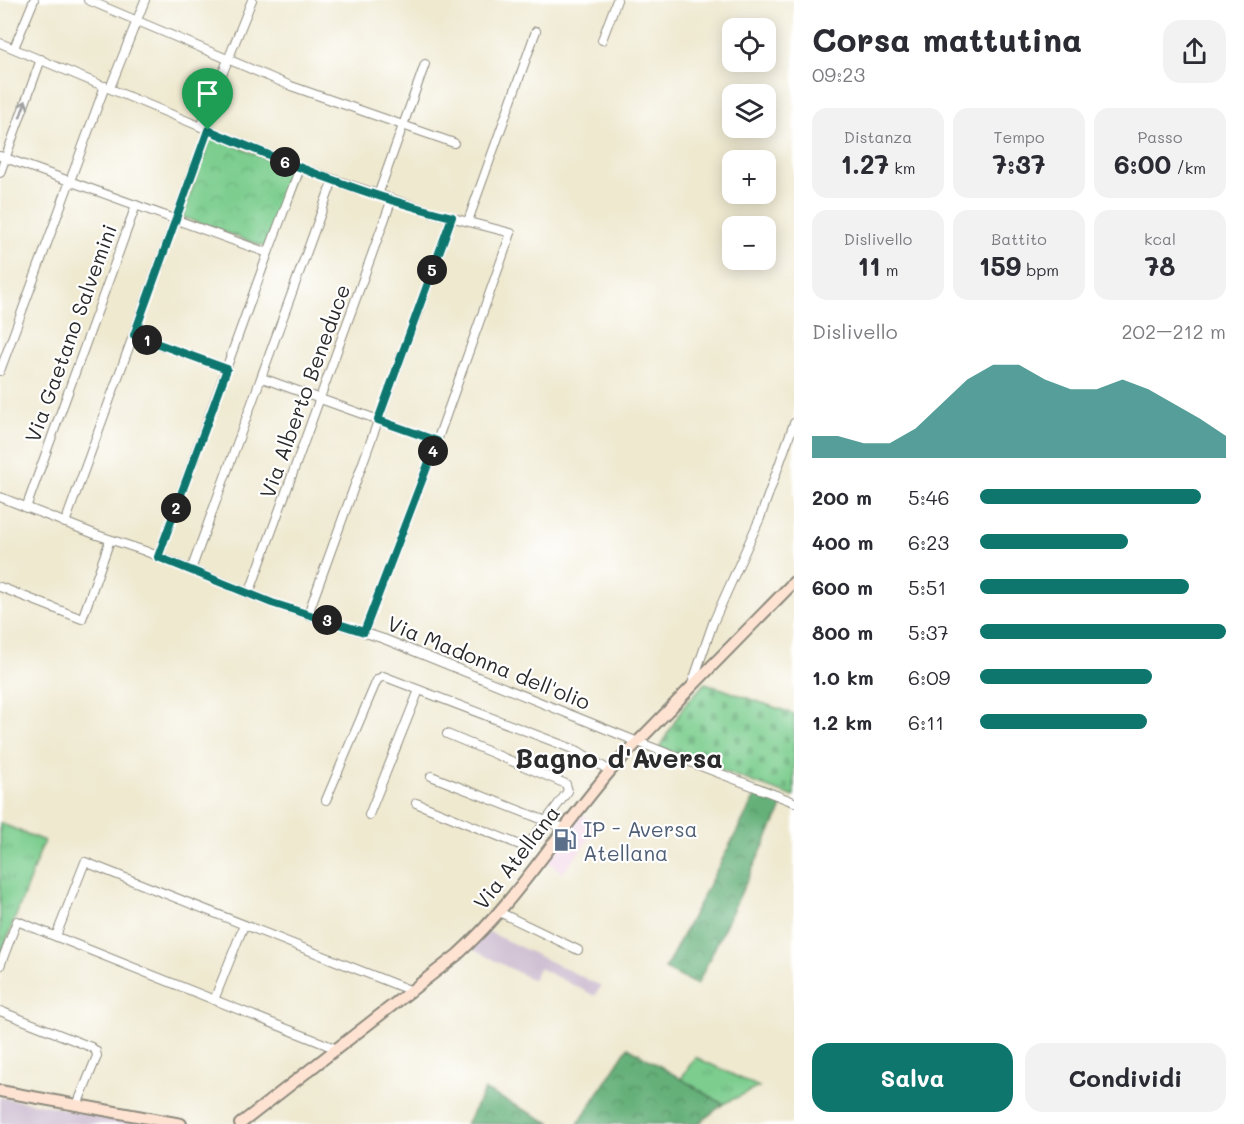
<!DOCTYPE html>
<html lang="it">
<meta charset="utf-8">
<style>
body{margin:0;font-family:Mali,sans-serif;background:#f2f2f3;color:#2b2b33;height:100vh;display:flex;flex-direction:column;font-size:22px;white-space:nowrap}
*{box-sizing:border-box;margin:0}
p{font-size:20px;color:#7c7c81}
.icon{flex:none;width:33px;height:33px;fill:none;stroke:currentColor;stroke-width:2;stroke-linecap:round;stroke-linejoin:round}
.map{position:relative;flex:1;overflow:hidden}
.panel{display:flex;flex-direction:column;background:#fff;width:450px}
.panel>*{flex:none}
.fabs{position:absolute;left:722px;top:18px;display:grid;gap:12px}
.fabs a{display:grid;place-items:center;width:54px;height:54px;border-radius:12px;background:#fff;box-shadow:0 3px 15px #0003;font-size:30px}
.pin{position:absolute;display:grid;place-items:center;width:51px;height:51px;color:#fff;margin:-62px -26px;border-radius:50% 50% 50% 0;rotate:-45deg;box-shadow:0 0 6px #0007}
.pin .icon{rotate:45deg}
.km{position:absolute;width:30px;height:30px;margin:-15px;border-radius:50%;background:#222;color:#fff;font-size:16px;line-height:30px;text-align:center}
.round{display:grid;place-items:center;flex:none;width:63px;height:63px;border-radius:18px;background:#f2f2f3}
.headline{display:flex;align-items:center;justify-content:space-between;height:102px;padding:0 18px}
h1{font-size:33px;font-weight:700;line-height:45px}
.metrics{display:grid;grid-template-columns:repeat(3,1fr);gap:9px;height:102px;padding:6px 18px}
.metrics div{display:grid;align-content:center;border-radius:15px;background:#f2f2f3;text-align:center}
.metrics b{font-size:26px;font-weight:700}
.metrics small{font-size:16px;font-weight:400}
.metrics p{font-size:16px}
.chart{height:168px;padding:12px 18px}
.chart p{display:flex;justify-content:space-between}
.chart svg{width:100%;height:108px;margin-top:6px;fill:#0f766e;opacity:.7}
.cta{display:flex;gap:12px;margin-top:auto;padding:12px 18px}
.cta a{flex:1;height:69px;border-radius:18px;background:#0f766e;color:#fff;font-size:24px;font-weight:700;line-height:69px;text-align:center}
.cta a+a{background:#f2f2f3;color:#2b2b33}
ul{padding:0 18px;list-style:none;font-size:20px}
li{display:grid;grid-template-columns:96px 72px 1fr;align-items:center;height:45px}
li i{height:15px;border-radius:8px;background:#0f766e}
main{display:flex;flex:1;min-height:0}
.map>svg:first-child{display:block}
</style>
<main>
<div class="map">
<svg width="794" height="1124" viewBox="0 0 794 1124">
<defs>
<pattern id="grass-tufts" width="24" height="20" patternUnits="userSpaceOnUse" patternTransform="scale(1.5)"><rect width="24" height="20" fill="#7ccd8e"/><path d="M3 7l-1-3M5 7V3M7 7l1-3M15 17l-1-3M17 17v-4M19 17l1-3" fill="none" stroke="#6bb07b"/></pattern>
<pattern id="forest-crowns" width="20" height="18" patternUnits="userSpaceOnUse" patternTransform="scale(1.5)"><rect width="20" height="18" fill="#65b079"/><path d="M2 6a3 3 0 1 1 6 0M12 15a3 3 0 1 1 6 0" fill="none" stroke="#538f63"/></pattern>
<pattern id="cemetery-stones" width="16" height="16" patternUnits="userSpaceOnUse" patternTransform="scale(1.5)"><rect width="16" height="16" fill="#7ccd8e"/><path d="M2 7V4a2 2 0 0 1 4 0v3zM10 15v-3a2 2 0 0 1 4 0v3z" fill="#6bb07b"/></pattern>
<pattern id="park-crowns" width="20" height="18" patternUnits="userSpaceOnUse" patternTransform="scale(1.5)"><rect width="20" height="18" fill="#7ccd8e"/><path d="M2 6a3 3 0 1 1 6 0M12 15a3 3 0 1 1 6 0" fill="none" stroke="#6bb07b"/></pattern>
</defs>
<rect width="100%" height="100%" fill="#fff"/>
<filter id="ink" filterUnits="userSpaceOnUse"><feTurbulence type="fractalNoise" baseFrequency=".0167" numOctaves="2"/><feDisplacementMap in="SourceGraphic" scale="12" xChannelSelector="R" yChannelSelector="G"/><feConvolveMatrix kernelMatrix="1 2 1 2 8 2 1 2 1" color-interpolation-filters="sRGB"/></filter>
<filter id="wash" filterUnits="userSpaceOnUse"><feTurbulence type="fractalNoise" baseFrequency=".008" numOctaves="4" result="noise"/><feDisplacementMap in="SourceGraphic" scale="24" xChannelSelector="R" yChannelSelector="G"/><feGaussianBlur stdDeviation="1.35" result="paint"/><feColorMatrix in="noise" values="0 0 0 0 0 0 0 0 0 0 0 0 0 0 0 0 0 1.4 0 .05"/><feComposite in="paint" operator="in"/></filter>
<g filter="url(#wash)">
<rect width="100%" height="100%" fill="#efe9d0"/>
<polygon fill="#f1d0e3" points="579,812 599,826 563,873 544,859"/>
<g fill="#cebed1">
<polygon points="487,931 601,986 595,996 539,968 533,980 470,948"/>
<polygon points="0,1097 148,1124 0,1124"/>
</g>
<g fill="url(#grass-tufts)" stroke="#547c5c" stroke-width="1.5">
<polygon points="0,823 44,841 0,958"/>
<polygon points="695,1057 759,1087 723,1104 681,1079"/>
</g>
<g fill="url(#forest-crowns)" stroke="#486e52" stroke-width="1.5">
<polygon points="758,791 785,801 697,985 665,969"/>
<polygon points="628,1047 723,1104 698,1124 578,1124"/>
<polygon points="485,1090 552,1124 466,1124"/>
</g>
<polygon fill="url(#cemetery-stones)" stroke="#547c5c" stroke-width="1.5" points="705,683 794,714 794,797 659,748 684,706"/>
<polygon fill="url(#park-crowns)" stroke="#547c5c" stroke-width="1.5" points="211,135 294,171 265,247 182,217"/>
</g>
<g filter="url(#ink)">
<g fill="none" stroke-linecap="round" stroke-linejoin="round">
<g stroke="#8d8a7e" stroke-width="10">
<g id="street">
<polyline points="88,0 291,86 454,143"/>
<polyline points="602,40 617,0"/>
<polyline points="0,43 300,168 434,213 511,233 437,441 364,632"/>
<polyline points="14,48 34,0"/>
<polyline points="110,88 145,0"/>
<polyline points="201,127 252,0"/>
<polyline points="0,156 268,253 300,168"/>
<polyline points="0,173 41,59"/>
<polyline points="378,195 425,64"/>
<polyline points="468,221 536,31"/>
<polyline points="134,335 227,369"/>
<polyline points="0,371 105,86"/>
<polyline points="262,378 437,441"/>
<polyline points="0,497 97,535 145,551 272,603 384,639 638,742 794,802"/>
<polyline points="26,508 136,205"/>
<polyline points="65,523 208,130"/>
<polyline points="158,557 268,253"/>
<polyline points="191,570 333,180"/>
<polyline points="0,587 82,619 110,540"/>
<polyline points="249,594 392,199"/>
<polyline points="308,614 452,217"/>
<polyline points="692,684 713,623 760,518 794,423"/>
<polyline points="431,776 564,828"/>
<polyline points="326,800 377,680 383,676 578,751 610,771"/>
<polyline points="416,803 520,845 528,845 568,791 566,784 447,734"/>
<polyline points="369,815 419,690"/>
<polyline points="499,912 578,950"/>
<polyline points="56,936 85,862 412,991"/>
<polyline points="0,966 17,921 337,1049"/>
<polyline points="214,1000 244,925"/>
<polyline points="0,1011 91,1047 96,1051 97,1056 77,1105"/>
</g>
</g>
<g stroke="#8d8a7e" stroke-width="14">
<g id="secondary">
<polyline points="0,1091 181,1124"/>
<path d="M240,1124L457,955C519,899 562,825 617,763L794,582"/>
</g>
</g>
<use href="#street" stroke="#fff" stroke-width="8"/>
<use href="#secondary" stroke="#fee3d2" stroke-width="10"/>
</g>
<defs><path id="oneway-shaft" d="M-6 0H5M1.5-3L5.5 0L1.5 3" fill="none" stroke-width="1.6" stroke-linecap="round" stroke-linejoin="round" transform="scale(1.5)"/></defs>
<use stroke="#a0a0a0" href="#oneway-shaft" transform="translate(23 109) rotate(-70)"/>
</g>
<g fill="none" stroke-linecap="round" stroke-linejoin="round" filter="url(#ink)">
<g stroke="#fff" stroke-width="12">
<path id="route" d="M208,130C287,163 368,197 452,217L378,420L437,441L364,632L272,603L158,557L227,369L134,335Z"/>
</g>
<use href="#route" stroke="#0f766e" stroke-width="8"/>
</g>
<defs>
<g id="fuel-bare" transform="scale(1.8)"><path d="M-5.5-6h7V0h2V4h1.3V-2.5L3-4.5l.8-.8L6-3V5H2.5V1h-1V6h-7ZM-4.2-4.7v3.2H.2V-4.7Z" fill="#5c6f8a" stroke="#fff" stroke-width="2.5" paint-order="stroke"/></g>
</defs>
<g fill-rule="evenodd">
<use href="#fuel-bare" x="565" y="840"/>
</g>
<g text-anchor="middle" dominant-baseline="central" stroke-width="4.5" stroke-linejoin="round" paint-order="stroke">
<g font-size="21" fill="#2b2b2b" stroke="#fff">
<text transform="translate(70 333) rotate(-70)">Via Gaetano Salvemini</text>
<text transform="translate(304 391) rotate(-70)">Via Alberto Beneduce</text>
<text transform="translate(489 662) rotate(22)">Via Madonna dell'olio</text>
<text transform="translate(516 857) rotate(-52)">Via Atellana</text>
</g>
<g font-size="21" fill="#4e5e75" stroke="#fff" text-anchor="start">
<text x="583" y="828">IP - Aversa<tspan x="583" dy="24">Atellana</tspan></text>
</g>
<g font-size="27" font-weight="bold" fill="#2b2b2b" stroke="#fff">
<text x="619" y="757">Bagno d'Aversa</text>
</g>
</g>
</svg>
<div class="fabs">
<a><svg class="icon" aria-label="locate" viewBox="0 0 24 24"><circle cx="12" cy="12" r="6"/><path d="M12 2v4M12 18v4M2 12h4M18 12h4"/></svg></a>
<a><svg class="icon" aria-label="layers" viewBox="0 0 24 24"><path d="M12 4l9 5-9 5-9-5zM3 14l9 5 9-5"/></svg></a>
<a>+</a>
<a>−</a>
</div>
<div class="pin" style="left:208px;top:130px;background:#1e9e55"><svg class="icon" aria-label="arrive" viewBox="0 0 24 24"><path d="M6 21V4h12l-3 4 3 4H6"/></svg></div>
<b class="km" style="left:147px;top:340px">1</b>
<b class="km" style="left:176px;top:508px">2</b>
<b class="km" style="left:327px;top:620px">3</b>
<b class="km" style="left:433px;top:451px">4</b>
<b class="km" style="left:432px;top:270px">5</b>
<b class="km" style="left:285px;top:162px">6</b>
</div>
<section class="panel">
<div class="headline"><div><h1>Corsa mattutina</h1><p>09:23</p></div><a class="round"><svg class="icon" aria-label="share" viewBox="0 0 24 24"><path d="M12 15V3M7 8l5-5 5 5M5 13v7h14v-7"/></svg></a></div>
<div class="metrics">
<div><p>Distanza</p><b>1.27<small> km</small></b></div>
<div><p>Tempo</p><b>7:37</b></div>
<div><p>Passo</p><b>6:00<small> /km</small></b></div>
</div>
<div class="metrics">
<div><p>Dislivello</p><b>11<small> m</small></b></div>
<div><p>Battito</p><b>159<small> bpm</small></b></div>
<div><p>kcal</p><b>78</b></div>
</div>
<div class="chart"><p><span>Dislivello</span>202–212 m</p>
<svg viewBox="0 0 160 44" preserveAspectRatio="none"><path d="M0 44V35L10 35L20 38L30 38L40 32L50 22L60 12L70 6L80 6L90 12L100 16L110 16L120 12L130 16L140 22L150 28L160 35V44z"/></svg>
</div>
<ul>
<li><b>200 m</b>5:46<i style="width:90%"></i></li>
<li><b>400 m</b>6:23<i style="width:60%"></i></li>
<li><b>600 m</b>5:51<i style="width:85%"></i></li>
<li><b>800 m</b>5:37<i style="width:100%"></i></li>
<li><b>1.0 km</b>6:09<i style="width:70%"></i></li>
<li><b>1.2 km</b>6:11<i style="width:68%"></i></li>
</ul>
<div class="cta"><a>Salva</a><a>Condividi</a></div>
</section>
</main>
